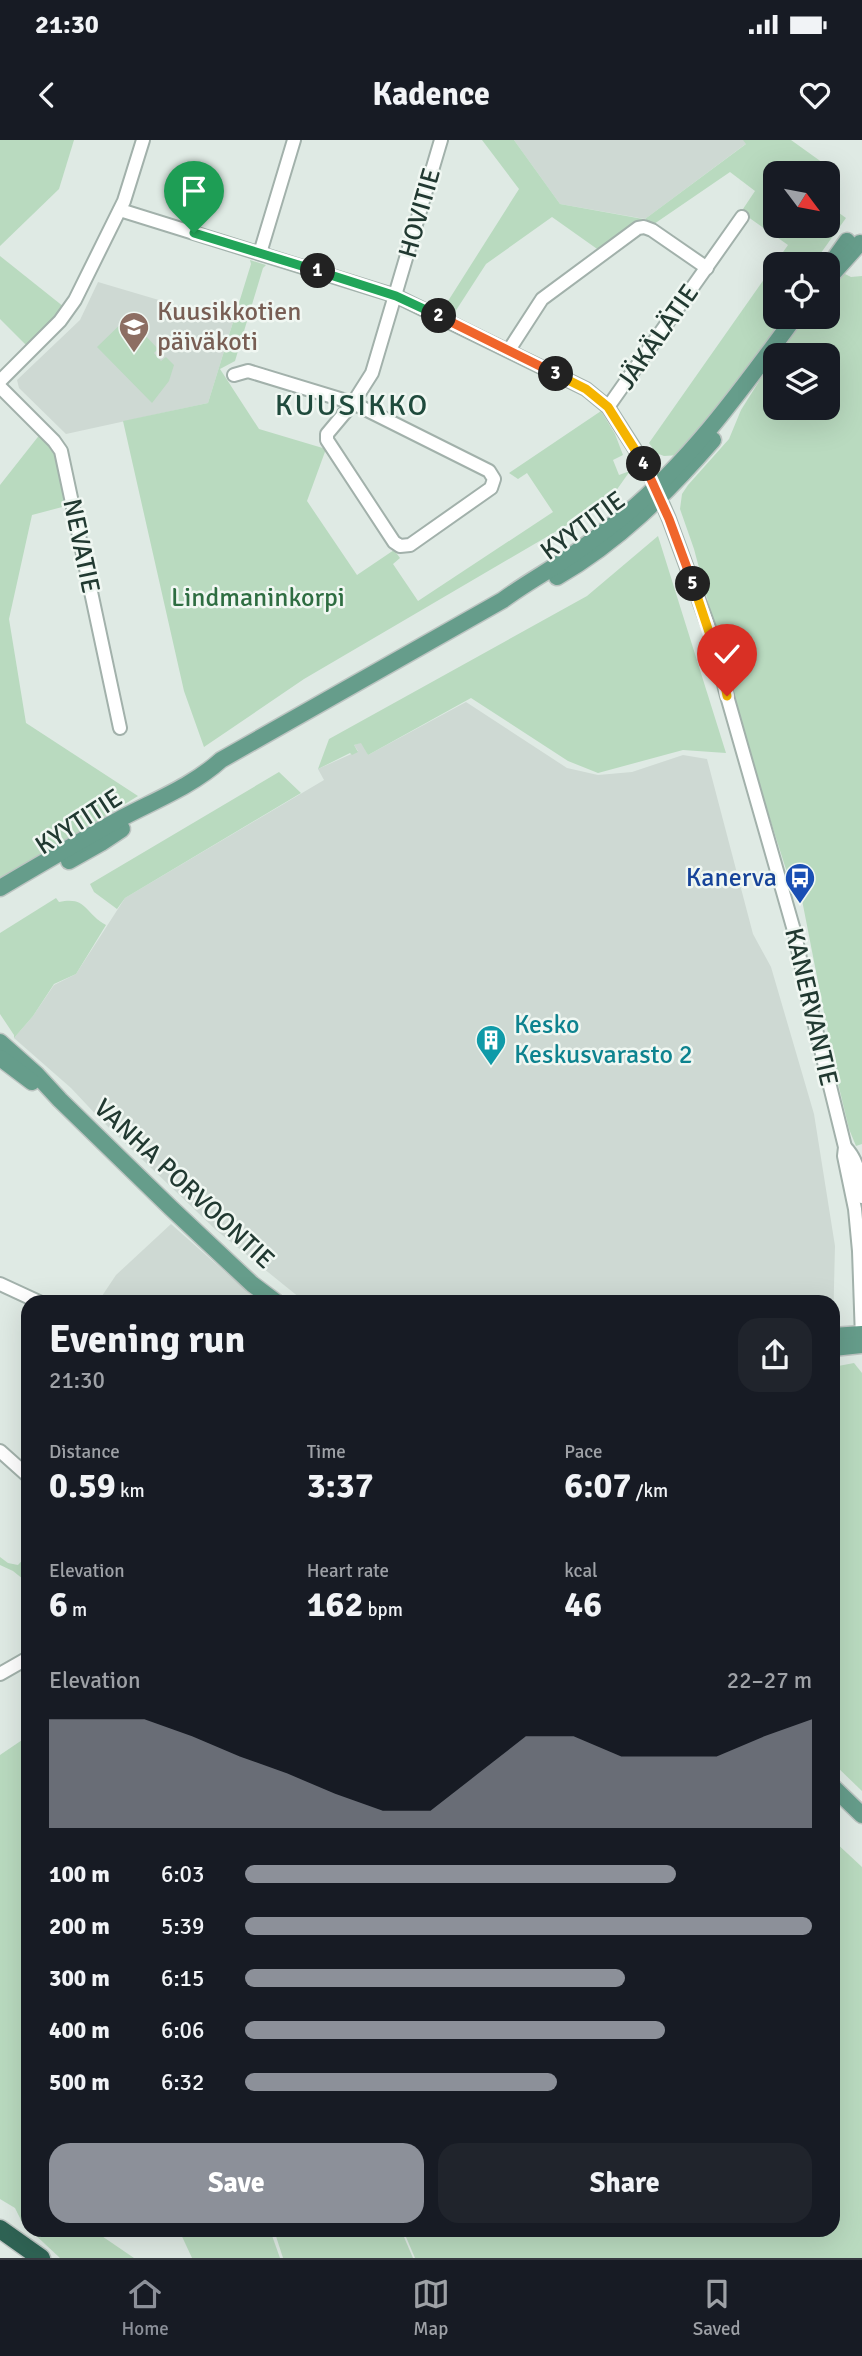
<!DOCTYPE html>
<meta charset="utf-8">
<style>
body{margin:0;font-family:Signika,sans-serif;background:#20242c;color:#f1f3f6;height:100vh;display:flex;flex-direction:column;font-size:26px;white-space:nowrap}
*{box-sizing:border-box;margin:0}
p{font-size:23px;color:#9ea1a6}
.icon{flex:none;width:38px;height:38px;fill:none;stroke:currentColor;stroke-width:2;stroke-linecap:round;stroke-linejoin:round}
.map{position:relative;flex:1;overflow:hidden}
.sheet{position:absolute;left:21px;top:1155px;width:819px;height:942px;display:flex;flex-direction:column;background:#171b24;border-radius:21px;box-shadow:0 7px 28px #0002}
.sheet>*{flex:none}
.needle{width:46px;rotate:122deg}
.buttons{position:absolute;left:763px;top:21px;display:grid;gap:14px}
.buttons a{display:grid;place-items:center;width:77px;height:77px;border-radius:14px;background:#171b24;box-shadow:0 7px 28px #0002;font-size:35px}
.pin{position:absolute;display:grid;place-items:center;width:60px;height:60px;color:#fff;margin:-72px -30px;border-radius:50% 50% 50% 0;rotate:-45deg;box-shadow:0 0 7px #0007}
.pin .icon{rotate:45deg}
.km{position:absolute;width:35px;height:35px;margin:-18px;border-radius:50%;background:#222;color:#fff;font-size:19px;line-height:35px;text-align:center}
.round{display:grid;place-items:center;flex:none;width:74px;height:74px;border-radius:21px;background:#20242c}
.summary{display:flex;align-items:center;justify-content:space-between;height:119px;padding:0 28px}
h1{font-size:38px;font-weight:700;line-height:52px}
.metrics{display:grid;grid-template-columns:repeat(3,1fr);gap:10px;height:119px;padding:7px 28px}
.metrics div{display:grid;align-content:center}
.metrics b{font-size:35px;font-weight:700}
.metrics small{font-size:19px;font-weight:400}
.metrics p{font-size:19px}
.chart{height:196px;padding:14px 28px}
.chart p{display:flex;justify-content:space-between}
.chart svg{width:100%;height:126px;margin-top:7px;fill:#8c9099;opacity:.7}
.primary-button{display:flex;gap:14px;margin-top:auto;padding:14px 28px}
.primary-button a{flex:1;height:80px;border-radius:21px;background:#8c9099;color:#fff;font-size:28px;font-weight:700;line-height:80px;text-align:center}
.primary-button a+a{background:#20242c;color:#f1f3f6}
ul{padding:0 28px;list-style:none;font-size:23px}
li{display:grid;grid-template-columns:112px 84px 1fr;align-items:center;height:52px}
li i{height:18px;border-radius:9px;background:#8c9099}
.status{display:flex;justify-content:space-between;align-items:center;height:49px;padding:0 35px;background:#171b24;direction:ltr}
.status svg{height:19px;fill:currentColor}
header{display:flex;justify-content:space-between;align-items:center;height:91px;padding:0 28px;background:#171b24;font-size:32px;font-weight:700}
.menu{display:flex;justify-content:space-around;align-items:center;height:98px;border-top:2px solid #363941;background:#171b24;font-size:19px;color:#9ea1a6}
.menu a{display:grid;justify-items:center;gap:4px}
.menu .on{color:#8c9099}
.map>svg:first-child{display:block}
</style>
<div class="status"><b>21:30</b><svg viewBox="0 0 49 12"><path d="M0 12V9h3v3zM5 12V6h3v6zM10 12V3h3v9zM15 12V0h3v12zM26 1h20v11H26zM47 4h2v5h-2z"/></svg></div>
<header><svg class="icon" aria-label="back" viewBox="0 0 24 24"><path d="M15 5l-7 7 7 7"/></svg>Kadence<svg class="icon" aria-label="heart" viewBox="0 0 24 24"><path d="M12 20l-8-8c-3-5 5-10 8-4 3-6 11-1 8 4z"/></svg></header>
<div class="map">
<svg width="862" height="2118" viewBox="0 0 862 2118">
<rect width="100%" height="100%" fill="#dfeae4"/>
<g fill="#ced9d3">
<polygon points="514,0 751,0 645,79 560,64"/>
<polygon points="98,142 233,182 208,263 66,294 19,248 17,240 80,180"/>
<polygon points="466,562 567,628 598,635 632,632 683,615 707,619 753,794 771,827 814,974 835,1106 833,1187 833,1162 520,1162 512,1156 508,1162 305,1162 216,1090 102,981 71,948 14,898 33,876 54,845 76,834 125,758 324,640 318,629 358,611 354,605 362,602 368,615"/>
<polygon points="171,1084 259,1162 98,1162 116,1135"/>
</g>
<g fill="#b9dabf">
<polygon points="0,0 74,0 59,49 0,106"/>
<polygon points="482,0 514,0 560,64 643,79 600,111 552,77 486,124 453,175 443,169 519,49"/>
<polygon points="743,0 791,0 837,33 828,46 828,33 775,33 775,86 828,86 828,65 846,78 813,124 775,124 775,177 784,177 783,183 680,315 664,316 656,313 649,303 788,105 741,72 755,51 730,32 654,84 645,79 746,4"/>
<polygon points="0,116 64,167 26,205 0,179"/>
<polygon points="250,120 266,125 263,128 235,221 220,229 259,289 326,309 307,361 357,435 394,410 400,418 393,424 418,461 553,372 527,333 518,339 509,333 601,271 615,294 623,315 613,320 619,335 630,331 613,355 584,375 304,539 204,607 184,551 123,281 208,263 251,124"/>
<polygon points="841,132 851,137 862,136 862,1004 856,1006 849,989 837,939 802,760 790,742 744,597 694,409 680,369 682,354 688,345 729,299 741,270 775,216 775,268 828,268 828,215 776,215 803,177 828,177 828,147"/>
<polygon points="128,177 158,209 154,213 161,221 166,217 174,225 169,241 152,263 97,207"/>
<polygon points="41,293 53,306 66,366 32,375 9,479 26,583 138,656 0,740 0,345"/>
<polygon points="658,396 726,613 683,610 598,633 568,621 471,558 368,615 361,603 354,605 358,612 352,615 350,613 318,629 329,599 587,456"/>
<polygon points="279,632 301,653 125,758 117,769 94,752 90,744"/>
<path d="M56,758L59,762C87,756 84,773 106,785L76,834L54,844L33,876L14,898V895L0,874V793Z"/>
<polygon points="854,1223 862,1233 862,1651 833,1623 833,1227"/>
<polygon points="28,1414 28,1443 13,1431 0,1425 0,1417 8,1423 18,1425"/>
<polygon points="28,1596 28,2088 22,2082 15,2068 0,2059 0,1615"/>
<polygon points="833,1700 862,1727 862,2118 415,2118 403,2090 833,2090"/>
<polygon points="30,2090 93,2090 134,2118 60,2118"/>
<polygon points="179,2090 270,2090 280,2118 192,2118"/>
<polygon points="274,2090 401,2090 413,2118 283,2118"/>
</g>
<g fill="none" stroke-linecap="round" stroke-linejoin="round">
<g stroke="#a2b1ab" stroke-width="16">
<g id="minor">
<polyline points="120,70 396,156 586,249 608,267 647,328 669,379 719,515 719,525 727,556 795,794 807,853 845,1007 844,1016 855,1069 859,1111 862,1198"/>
<polyline points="260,113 294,0"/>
<polyline points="509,210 542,159 638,88 644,87 652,90 707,128"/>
<polyline points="234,235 248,231 353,263 489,331 494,339 491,348 410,405 400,406 394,402 327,300 327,294 353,263 372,233 441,0"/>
<polyline points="0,241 60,181 75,160 124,61 143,0"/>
<polyline points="0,247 54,301 61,311 120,588"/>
<polyline points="608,267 742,77"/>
<path d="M845,1007C859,1021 860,1039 862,1057"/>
<polyline points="0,1144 39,1162"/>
<polyline points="0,1311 28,1336"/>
<polyline points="0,1534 28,1518"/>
</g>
</g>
<g stroke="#bcc4c1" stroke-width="19">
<g id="major">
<polyline points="830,125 847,101"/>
<polyline points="828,139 860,103"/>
<path d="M557,437C618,402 667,353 713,300"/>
<polyline points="69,721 101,703 122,689"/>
<path d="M0,748C39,725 78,702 118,680C153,661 191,647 221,620L503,460C523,445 545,433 566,419C586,406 606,390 625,375C692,319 744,246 795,177"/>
<polyline points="0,902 36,934 60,960 171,1068 252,1144 276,1162"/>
<polyline points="0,918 32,942"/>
<polyline points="833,1196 862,1194"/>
<polyline points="833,1208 862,1205"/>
<polyline points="833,1647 862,1675"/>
</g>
</g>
<g stroke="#bcc4c1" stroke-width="21">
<polyline id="highway" points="0,2089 41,2118"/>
</g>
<use href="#minor" stroke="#fff" stroke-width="12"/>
<use href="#major" stroke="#669d8b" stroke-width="16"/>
<use href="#highway" stroke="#2f6354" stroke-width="18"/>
</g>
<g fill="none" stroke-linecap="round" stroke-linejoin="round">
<g stroke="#fff" stroke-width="14">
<polyline id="split-1" points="194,93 318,131"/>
</g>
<g stroke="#fff" stroke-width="14">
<polyline id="split-2" points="318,131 396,156 439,176"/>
</g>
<g stroke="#fff" stroke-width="14">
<polyline id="split-3" points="439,176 556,234"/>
</g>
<g stroke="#fff" stroke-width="14">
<polyline id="split-4" points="556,234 586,249 608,267 644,324"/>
</g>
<g stroke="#fff" stroke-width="14">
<polyline id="split-5" points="644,324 669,379 693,444"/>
</g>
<g stroke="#fff" stroke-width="14">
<polyline id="split-6" points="693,444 710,495 718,510 727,556"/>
</g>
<use href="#split-1" stroke="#22a559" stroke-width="9"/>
<use href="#split-2" stroke="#22a559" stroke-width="9"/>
<use href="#split-3" stroke="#f0652b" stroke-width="9"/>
<use href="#split-4" stroke="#f5b400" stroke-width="9"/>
<use href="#split-5" stroke="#f0652b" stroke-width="9"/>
<use href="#split-6" stroke="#f5b400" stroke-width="9"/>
</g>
<defs>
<g id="school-pin" transform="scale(1.575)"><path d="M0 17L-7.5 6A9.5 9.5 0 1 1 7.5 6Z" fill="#8d6e63" stroke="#f0f7f2"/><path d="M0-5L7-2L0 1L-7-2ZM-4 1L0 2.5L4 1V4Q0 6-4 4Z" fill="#fff"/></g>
<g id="bus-pin" transform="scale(1.575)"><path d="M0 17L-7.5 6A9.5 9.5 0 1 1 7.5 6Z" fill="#1a4fb4" stroke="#f0f7f2"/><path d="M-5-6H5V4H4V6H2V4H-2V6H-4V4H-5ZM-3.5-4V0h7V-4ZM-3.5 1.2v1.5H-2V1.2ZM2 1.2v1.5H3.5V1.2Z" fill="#fff"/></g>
<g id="building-pin" transform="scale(1.575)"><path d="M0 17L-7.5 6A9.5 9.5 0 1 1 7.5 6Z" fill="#0f9aa8" stroke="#f0f7f2"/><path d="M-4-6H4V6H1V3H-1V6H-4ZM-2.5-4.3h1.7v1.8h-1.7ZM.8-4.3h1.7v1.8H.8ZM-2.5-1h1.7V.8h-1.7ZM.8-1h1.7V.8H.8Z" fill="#fff"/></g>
</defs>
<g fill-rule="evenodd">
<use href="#school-pin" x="134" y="187"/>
<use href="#bus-pin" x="800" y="738"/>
<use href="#building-pin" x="491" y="900"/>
</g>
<g text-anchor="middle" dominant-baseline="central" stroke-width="5" stroke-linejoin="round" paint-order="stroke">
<g font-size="26" fill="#213931" stroke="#f0f7f2">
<text transform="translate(420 73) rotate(-74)">HOVITIE</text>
<text transform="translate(658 197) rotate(-55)">JÄKÄLÄTIE</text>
<text transform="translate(583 386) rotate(-36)">KYYTITIE</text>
<text transform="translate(81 406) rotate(78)">NEVATIE</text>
<text transform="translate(79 682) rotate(-33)">KYYTITIE</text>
<text transform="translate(811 867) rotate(77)">KANERVANTIE</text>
<text transform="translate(184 1044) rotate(43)">VANHA PORVOONTIE</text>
</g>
<g font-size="26" fill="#785e54" stroke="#f0f7f2" text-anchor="start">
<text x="157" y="172">Kuusikkotien<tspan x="157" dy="30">päiväkoti</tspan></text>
</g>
<g font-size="26" fill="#2e6d41" stroke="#f0f7f2">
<text x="258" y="458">Lindmaninkorpi</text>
</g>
<g font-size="26" fill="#164399" stroke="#f0f7f2" text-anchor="end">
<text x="777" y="738">Kanerva</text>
</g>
<g font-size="26" fill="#0d838f" stroke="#f0f7f2" text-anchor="start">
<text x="514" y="885">Kesko<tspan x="514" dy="30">Keskusvarasto 2</tspan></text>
</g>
<g font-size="30" letter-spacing="2" fill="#1f4a3c" stroke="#f0f7f2">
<text x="352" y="265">KUUSIKKO</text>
</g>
</g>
</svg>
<div class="buttons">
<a><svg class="needle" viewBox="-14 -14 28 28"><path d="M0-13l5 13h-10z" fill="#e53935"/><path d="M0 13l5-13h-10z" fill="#9ea1a6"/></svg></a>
<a><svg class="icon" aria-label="locate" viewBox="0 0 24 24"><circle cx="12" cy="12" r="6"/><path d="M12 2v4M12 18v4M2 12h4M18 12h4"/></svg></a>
<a><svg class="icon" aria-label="layers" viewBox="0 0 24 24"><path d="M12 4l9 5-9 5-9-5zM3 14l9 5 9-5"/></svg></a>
</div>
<div class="pin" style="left:194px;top:93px;background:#1e9e55"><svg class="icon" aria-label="arrive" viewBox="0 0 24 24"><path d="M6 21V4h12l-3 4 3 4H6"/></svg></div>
<div class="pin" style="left:727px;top:556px;background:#d93025"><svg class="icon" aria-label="check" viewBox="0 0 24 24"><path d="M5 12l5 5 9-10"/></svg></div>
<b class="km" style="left:318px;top:131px">1</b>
<b class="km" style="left:439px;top:176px">2</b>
<b class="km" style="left:556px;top:234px">3</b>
<b class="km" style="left:644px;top:324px">4</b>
<b class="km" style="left:693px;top:444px">5</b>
<section class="sheet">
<div class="summary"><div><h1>Evening run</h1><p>21:30</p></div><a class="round"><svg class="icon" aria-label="share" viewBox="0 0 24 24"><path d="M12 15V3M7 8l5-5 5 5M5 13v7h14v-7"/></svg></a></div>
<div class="metrics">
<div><p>Distance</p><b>0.59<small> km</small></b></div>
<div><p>Time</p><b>3:37</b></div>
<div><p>Pace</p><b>6:07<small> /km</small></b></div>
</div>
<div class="metrics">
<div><p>Elevation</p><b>6<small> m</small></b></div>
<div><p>Heart rate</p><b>162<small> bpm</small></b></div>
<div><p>kcal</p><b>46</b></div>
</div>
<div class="chart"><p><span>Elevation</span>22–27 m</p>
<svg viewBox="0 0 160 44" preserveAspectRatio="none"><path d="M0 44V6L10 6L20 6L30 12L40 19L50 25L60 32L70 38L80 38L90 25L100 12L110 12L120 19L130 19L140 19L150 12L160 6V44z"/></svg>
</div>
<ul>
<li><b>100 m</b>6:03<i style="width:76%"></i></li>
<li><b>200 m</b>5:39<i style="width:100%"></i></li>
<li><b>300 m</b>6:15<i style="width:67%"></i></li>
<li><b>400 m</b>6:06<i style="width:74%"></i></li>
<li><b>500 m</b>6:32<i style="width:55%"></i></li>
</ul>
<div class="primary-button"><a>Save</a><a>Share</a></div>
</section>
</div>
<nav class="menu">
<a class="on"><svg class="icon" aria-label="home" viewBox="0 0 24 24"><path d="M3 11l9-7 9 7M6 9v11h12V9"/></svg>Home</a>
<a><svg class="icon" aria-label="map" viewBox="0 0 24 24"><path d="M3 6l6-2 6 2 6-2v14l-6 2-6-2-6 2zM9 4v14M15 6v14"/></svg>Map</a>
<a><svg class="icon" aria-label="saved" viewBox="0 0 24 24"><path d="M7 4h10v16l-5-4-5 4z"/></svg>Saved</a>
</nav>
